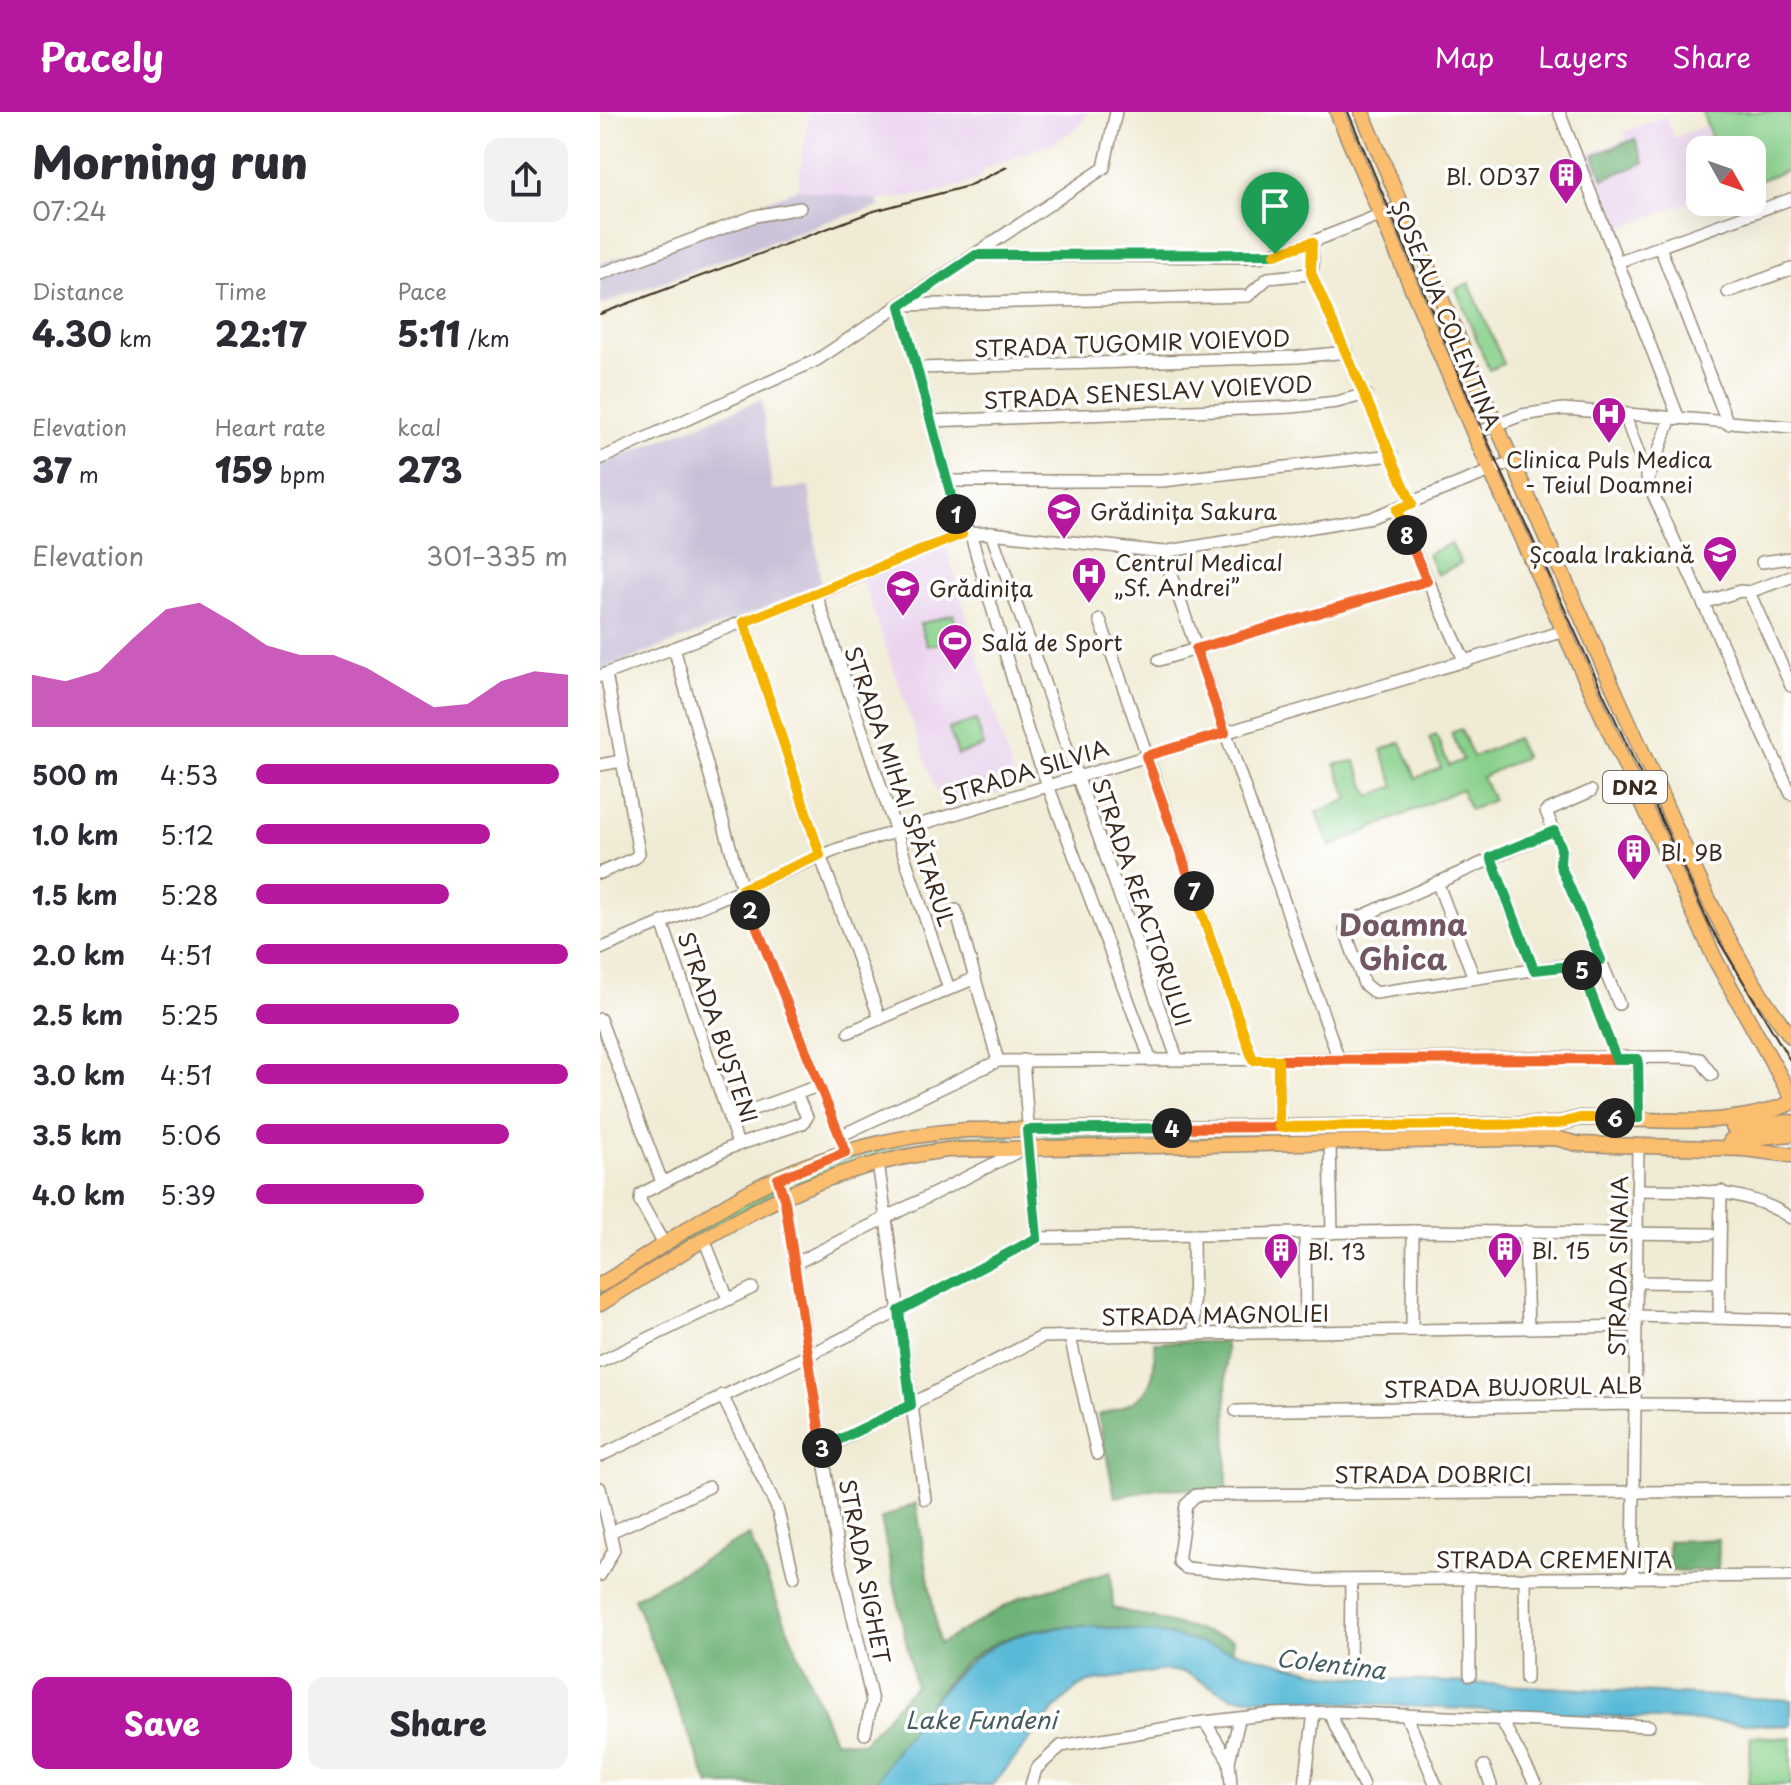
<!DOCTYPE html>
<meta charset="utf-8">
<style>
body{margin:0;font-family:"Playpen Sans",sans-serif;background:#f2f2f3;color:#2b2b33;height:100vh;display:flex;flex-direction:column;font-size:30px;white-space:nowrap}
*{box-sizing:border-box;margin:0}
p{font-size:26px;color:#7c7c81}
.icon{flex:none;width:44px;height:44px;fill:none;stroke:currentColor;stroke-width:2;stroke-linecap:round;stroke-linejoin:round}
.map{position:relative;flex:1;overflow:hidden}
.panel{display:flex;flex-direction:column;background:#fff;width:600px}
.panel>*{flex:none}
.needle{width:52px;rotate:130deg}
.tools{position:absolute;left:1086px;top:24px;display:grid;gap:16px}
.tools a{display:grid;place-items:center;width:80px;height:80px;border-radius:16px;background:#fff;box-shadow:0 8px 32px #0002;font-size:40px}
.pin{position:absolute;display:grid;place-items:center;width:68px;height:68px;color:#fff;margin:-82px -34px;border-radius:50% 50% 50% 0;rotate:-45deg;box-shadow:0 0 8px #0007}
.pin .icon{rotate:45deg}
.km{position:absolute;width:40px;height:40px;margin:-20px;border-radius:50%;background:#222;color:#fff;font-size:22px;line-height:40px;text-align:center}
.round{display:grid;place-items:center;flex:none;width:84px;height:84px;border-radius:16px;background:#f2f2f3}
.overview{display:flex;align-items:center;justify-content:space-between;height:136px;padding:0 32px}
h1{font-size:44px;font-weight:800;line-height:60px}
.figures{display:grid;grid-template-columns:repeat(3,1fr);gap:12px;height:136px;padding:8px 32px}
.figures div{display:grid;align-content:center}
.figures b{font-size:34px;font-weight:800}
.figures small{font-size:22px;font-weight:400}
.figures p{font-size:22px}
.chart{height:224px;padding:16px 32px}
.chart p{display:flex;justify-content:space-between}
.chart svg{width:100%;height:144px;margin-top:8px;fill:#b5179e;opacity:.7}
.cta{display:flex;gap:16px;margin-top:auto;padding:16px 32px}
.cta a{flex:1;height:92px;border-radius:16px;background:#b5179e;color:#fff;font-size:32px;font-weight:800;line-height:92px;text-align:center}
.cta a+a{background:#f2f2f3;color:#2b2b33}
ul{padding:0 32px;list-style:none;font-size:26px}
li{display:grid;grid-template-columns:128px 96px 1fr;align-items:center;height:60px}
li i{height:20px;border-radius:10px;background:#b5179e}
header{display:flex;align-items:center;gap:48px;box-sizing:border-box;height:112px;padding:0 40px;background:#b5179e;color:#fff}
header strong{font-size:38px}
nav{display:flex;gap:44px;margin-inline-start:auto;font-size:28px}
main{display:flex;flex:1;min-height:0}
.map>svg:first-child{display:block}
</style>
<header>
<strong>Pacely</strong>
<nav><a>Map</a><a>Layers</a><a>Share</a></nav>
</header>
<main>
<section class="panel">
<div class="overview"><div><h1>Morning run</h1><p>07:24</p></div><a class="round"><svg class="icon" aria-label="share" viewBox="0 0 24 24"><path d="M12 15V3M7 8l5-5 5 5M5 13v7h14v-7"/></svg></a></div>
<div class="figures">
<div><p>Distance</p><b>4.30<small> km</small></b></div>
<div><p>Time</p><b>22:17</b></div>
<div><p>Pace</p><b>5:11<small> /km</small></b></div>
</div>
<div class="figures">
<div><p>Elevation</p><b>37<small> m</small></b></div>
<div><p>Heart rate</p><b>159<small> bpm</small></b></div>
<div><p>kcal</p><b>273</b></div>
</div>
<div class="chart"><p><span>Elevation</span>301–335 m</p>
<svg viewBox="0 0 160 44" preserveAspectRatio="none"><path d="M0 44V28L10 30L20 27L30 17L40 8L50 6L60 12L70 19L80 22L90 22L100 26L110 32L120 38L130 37L140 30L150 27L160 28V44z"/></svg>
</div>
<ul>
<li><b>500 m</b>4:53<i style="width:97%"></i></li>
<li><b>1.0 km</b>5:12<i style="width:75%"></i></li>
<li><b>1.5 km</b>5:28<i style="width:62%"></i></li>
<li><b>2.0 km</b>4:51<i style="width:100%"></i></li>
<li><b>2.5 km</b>5:25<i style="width:65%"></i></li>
<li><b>3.0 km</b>4:51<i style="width:100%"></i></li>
<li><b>3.5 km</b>5:06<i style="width:81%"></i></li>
<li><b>4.0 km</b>5:39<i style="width:54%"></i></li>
</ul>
<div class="cta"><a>Save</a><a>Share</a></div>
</section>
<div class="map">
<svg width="1191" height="1673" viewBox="0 0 1191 1673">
<rect width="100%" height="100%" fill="#fff"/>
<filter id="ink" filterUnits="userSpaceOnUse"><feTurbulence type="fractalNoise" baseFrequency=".0125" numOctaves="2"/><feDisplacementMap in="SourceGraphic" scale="16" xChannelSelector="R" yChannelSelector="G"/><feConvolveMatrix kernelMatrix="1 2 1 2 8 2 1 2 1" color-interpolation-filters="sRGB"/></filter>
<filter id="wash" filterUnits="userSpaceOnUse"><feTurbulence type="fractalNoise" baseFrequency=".006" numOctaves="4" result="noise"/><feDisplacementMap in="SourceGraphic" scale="32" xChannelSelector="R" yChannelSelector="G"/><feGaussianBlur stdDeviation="1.8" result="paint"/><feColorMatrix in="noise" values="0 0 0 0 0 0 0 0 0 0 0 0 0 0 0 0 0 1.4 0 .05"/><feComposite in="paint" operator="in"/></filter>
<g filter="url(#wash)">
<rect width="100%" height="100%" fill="#f0ebd4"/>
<g fill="#e9d2ed">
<polygon points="209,0 488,0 479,15 451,32 384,57 379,68 333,82 276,88 198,77"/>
<polygon points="1065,4 1074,26 1105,14 1114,38 1100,38 1100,85 1017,118 988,42 1026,27 1024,20"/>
<polygon points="346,435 417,676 343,698 262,468"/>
</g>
<g fill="#c9bfd7">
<polygon points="198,77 276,88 280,95 231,108 0,193 0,152"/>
<polygon points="162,287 172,378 209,375 221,475 0,558 0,353"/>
</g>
<g fill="#88d08b" stroke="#627d54" stroke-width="2">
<polygon points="1102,0 1191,0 1191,57 1152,71 1152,38 1116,38"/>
<polygon points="869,171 904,252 889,258 856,177"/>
<polygon points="851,431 861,451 837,463 828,442"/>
<polygon points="353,502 360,525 327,534 320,512"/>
<polygon points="376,608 384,634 358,643 349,617"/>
<polygon points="861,617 873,645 916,626 925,645 882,665 893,688 870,698 861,677 730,735 717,700 749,687 735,652 755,649 770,684 795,674 781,638 801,630 816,666 841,656 829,626 836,623 849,654 863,648 851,621"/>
<polygon points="671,1021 675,1025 443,1029 447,1023"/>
<polygon points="361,1023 411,1024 411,1028 333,1034 235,1057 197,1071 191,1068 252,1043"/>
<polygon points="173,1074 173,1081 7,1184 1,1181 153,1083"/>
<polygon points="1151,1624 1191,1626 1191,1673 1148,1673"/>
</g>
<g fill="#6eb277" stroke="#546e4a" stroke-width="2">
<polygon points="1035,27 1044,51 1003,67 994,43"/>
<path d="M554,1230H626L627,1379L564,1376L515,1385L498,1303C544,1290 557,1280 554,1230Z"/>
<path d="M316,1391L339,1532L421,1485L511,1460L513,1496L633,1527V1541C557,1518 441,1492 371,1546C348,1564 333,1588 316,1612C302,1632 287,1650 276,1673H109L34,1486L149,1423L234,1628L263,1631L315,1573L281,1407Z"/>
<polygon points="1119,1427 1118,1458 1069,1459 1068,1429"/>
</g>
<path fill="#59bad7" stroke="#4a727a" stroke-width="2" d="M489,1514L560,1521L733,1564L1191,1588V1614L632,1585L586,1561L566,1558L489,1570L477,1576L454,1598L393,1673H276C286,1650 302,1632 316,1612C366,1542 400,1515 489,1514Z"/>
</g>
<g filter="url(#ink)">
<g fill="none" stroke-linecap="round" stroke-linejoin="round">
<g stroke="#968a79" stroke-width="14">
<g id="minor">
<polyline points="959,0 1079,307"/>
<polyline points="1060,135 1128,312"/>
<polyline points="376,143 659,145 712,130 802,94"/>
<polyline points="1017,150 1191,87"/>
<polyline points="711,161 812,392"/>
<polyline points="0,162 155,104 200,96"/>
<polyline points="1128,180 1191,157"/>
<polyline points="303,193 648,184 668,166 709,162 713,155 712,130"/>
<polyline points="300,194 362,422"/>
<polyline points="318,256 697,245 747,240"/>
<polyline points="1024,301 1053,382 1191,682"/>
<polyline points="331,309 692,295 737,290 766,282"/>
<polyline points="874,322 922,303 963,297 1191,315"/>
<polyline points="0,347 217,248 504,56 516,0"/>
<polyline points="1048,368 1071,306"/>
<polyline points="347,369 562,369 792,343"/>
<polyline points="796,398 865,550"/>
<polyline points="370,420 428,620 550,946"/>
<polyline points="391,421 577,946"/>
<polyline points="563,440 739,948"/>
<polyline points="1162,450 1191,446"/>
<polyline points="1149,480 1191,465"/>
<polyline points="216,482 349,877"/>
<polyline points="1103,491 1140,479 1149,480 1191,574"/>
<polyline points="500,508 653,948"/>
<polyline points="144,510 220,743 280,907"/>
<polyline points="74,536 142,777 246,1040"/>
<polyline points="559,548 827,469"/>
<polyline points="0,564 216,482 362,422 391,421 563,440 773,405 911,351"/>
<polyline points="0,653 21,649"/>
<polyline points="991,679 946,699 954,719 749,810 745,818 764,872 775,881 1001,848"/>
<polyline points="954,719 961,735 960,753 1019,892"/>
<polyline points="891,745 934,858"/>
<polyline points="0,761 35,746 39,741 6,562"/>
<polyline points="837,770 874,866"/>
<polyline points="356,798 398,949"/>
<polyline points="62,810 138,1032"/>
<polyline points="0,837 238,737 964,519"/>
<polyline points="980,853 1016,947"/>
<polyline points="0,907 62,1070"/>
<polyline points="249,920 373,867"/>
<polyline points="1038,947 1039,1006"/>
<polyline points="423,948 437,1126"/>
<polyline points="678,948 679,1015"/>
<polyline points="129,1006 218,974"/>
<polyline points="240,1024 398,949 1079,945 1100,947 1112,963"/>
<polyline points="730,1032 732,1121"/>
<polyline points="278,1050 325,1387"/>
<polyline points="178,1067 185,1090 238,1440 272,1589 265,1622"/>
<path d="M1037,1078C1092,1079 1143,1074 1191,1106"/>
<polyline points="925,1119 928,1216"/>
<polyline points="705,1122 706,1220"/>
<polyline points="593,1123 594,1222"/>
<polyline points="104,1127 128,1187"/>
<polyline points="65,1134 40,1089 41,1082 129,1036 203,1011 207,1005 196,982"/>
<polyline points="194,1152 421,1038"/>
<polyline points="1036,1170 1120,1171"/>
<polyline points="1036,1204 1191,1208"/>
<polyline points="1119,1206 1121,1079"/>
<polyline points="812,1218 813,1119"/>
<polyline points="470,1225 497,1342"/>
<polyline points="0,1250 152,1176"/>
<polyline points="122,1283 177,1396 194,1465"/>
<polyline points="636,1299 1035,1292 1191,1293"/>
<polyline points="222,1338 442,1225 1036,1214"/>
<polyline points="0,1344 299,1199 437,1126 813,1119 1110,1122"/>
<polyline points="0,1376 14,1438 0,1463"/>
<polyline points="1191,1379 596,1383 586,1393 579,1443 579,1450 586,1456 717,1468 1191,1464"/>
<polyline points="11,1420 109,1375"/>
<polyline points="925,1466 926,1567"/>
<polyline points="1033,1466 1038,1035"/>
<polyline points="869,1467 870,1563"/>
<polyline points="750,1559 751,1468"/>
<polyline points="729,1600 763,1673"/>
<polyline points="806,1603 836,1673"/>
<polyline points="901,1607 936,1673"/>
<polyline points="605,1610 629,1649 631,1673"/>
<polyline points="629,1649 639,1608"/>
<polyline points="884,1654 891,1673"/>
<polyline points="431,1673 436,1657 461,1634 596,1611 673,1602 736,1600 1049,1614"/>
<polyline points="705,1673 714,1600"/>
</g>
</g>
<g stroke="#968a79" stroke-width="17">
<g id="major">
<polyline points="737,0 874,322 1028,660 1116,849 1191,984"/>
<path d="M762,0C847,203 936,405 1027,606C1072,704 1124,842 1191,924"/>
<polyline points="1133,1015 1191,1010"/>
<polyline points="1131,1028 1191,1022"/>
<path d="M0,1173C52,1142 102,1104 156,1076C220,1043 295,1023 367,1018L957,1012L980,1006C1049,1006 1126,1019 1191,991"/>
<path d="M0,1192C121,1117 201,1057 347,1038L955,1026L978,1032L1144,1037L1191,1043"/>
</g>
</g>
<use href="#minor" stroke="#fff" stroke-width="11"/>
<use href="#major" stroke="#fbbd6e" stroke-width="14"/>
<polyline stroke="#3b2a1e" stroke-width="2" points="748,0 883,319 1110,814 1191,950"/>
<polyline stroke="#3b2a1e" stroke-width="2" points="0,202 274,99 368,74 407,55"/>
</g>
</g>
<g fill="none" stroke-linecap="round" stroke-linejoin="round" filter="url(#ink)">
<g stroke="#fff" stroke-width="16">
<polyline id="split-1" points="356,402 300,194 376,143 675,142"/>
</g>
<g stroke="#fff" stroke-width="16">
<polyline id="split-2" points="150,798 142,777 220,743 144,510 362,422 356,402"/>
</g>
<g stroke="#fff" stroke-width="16">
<polyline id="split-3" points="150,798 246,1040 178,1067 185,1090 222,1336"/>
</g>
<g stroke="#fff" stroke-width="16">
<polyline id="split-4" points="222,1336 311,1293 299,1199 437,1126 427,1018 572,1016"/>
</g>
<g stroke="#fff" stroke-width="16">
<polyline id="split-5" points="572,1016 679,1015 678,948 1016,947 982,858"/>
</g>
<g stroke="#fff" stroke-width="16">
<polyline id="split-6" points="982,858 980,853 934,858 891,745 954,719 961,735 960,753 1001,848 980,853 1016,947 1038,947 1039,1006 1015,1006"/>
</g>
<g stroke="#fff" stroke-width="16">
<polyline id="split-7" points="594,779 653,948 678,948 679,1015 957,1012 980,1006 1015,1006"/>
</g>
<g stroke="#fff" stroke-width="16">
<polyline id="split-8" points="594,779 546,644 625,621 596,537 827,469 807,423"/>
</g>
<g stroke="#fff" stroke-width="16">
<polyline id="split-9" points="675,142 712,130 711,161 812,392 796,398 807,423"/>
</g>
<use href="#split-1" stroke="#22a559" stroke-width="10"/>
<use href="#split-2" stroke="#f5b400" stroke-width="10"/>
<use href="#split-3" stroke="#f0652b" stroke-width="10"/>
<use href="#split-4" stroke="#22a559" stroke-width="10"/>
<use href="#split-5" stroke="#f0652b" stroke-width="10"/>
<use href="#split-6" stroke="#22a559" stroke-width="10"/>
<use href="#split-7" stroke="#f5b400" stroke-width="10"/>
<use href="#split-8" stroke="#f0652b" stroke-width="10"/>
<use href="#split-9" stroke="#f5b400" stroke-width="10"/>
</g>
<defs>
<g id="building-pin" transform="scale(1.8)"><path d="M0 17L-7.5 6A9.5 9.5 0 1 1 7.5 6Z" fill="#b5179e" stroke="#fff"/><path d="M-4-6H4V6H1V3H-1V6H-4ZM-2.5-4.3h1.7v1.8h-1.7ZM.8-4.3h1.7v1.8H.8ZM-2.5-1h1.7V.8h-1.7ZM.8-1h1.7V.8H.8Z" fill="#fff"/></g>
<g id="hospital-pin" transform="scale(1.8)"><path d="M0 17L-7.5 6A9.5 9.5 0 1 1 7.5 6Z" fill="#b5179e" stroke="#fff"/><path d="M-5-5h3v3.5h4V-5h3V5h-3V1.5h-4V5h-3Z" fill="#fff"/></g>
<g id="school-pin" transform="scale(1.8)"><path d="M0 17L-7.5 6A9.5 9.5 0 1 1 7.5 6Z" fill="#b5179e" stroke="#fff"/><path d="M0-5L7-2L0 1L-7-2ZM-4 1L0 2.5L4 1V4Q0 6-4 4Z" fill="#fff"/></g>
<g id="stadium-pin" transform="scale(1.8)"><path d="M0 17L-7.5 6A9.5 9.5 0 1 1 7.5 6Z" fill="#b5179e" stroke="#fff"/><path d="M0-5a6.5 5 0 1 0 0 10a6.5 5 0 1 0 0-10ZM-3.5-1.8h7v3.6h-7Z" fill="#fff"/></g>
</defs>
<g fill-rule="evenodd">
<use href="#building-pin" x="966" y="63"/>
<use href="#hospital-pin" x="1009" y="302"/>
<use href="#school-pin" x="464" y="398"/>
<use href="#school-pin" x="1120" y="441"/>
<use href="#hospital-pin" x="489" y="462"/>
<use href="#school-pin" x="303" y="475"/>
<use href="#stadium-pin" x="355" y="529"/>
<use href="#building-pin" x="1034" y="739"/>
<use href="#building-pin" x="905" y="1137"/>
<use href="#building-pin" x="681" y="1138"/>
</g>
<g text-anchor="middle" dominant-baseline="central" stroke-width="7" stroke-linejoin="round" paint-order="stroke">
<rect fill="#fff" stroke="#766a62" stroke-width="2" x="1003" y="659" width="64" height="32" rx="6"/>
<g font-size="20" font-weight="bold" fill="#3b2a1e">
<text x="1035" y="675">DN2</text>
</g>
<g font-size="22" fill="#3b2a1e" stroke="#fff" text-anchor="start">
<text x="940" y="63" text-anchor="end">Bl. OD37</text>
<text x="1009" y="346" text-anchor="middle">Clinica Puls Medica<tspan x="1009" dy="25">- Teiul Doamnei</tspan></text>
<text x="490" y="398">Grădinița Sakura</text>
<text x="1094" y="441" text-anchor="end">Școala Irakiană</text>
<text x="515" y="449">Centrul Medical<tspan x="515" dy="25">„Sf. Andrei”</tspan></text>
<text x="329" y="475">Grădinița</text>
<text x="381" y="529">Sală de Sport</text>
<text x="1060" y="739">Bl. 9B</text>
<text x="931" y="1137">Bl. 15</text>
<text x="707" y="1138">Bl. 13</text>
</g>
<g font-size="22" fill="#3b2a1e" stroke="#fff">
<text transform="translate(847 203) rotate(67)">ȘOSEAUA COLENTINA</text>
<text transform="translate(532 230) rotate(-2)">STRADA TUGOMIR VOIEVOD</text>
<text transform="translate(548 279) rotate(-3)">STRADA SENESLAV VOIEVOD</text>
<text transform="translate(425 659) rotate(-17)">STRADA SILVIA</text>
<text transform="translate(301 674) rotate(71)">STRADA MIHAI SPĂTARUL</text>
<text transform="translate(543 790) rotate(71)">STRADA REACTORULUI</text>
<text transform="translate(119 915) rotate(71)">STRADA BUȘTENI</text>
<text transform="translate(1017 1154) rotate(-89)">STRADA SINAIA</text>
<text transform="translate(615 1202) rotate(-1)">STRADA MAGNOLIEI</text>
<text transform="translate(913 1274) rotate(-1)">STRADA BUJORUL ALB</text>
<text x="833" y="1361">STRADA DOBRICI</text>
<text x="954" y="1446">STRADA CREMENIȚA</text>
<text transform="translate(266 1459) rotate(79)">STRADA SIGHET</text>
</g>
<g font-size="24" font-style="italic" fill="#465c5f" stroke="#fff">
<text transform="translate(731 1551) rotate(7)">Colentina</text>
<text x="381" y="1607">Lake Fundeni</text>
</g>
<g font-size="30" font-weight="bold" fill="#725661" stroke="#fff">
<text x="803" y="811">Doamna<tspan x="803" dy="34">Ghica</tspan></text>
</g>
</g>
</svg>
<div class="tools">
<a><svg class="needle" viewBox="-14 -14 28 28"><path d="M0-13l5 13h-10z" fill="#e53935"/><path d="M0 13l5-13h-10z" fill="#7c7c81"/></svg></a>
</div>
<div class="pin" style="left:675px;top:142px;background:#1e9e55"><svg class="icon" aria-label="arrive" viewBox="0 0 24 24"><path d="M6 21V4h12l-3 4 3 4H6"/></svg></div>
<b class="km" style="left:356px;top:402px">1</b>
<b class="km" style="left:150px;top:798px">2</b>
<b class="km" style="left:222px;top:1336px">3</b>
<b class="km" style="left:572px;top:1016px">4</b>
<b class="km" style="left:982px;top:858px">5</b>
<b class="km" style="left:1015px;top:1006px">6</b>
<b class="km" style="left:594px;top:779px">7</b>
<b class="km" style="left:807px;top:423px">8</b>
</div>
</main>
